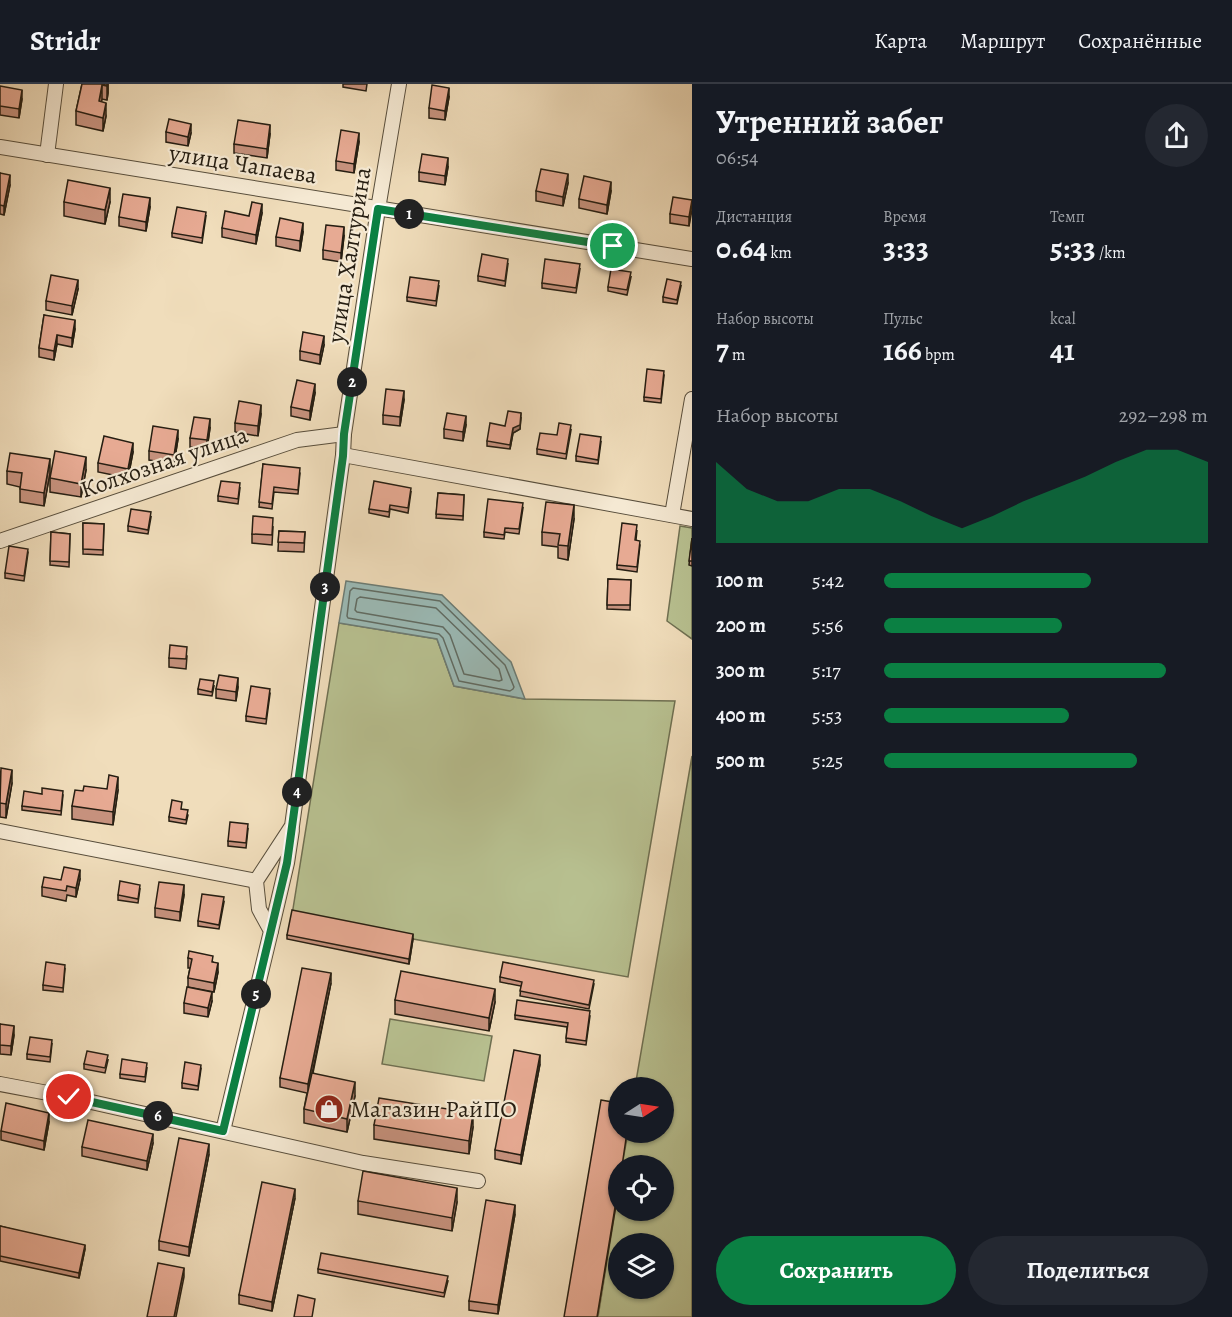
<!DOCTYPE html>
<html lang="ru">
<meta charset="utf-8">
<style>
body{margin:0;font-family:Alegreya,serif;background:#242831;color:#f1f3f6;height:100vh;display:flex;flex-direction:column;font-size:22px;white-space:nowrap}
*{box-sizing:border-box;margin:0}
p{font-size:20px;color:#9ea1a6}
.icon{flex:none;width:33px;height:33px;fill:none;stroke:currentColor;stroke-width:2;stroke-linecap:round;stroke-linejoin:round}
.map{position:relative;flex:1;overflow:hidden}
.sheet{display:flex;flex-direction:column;background:#171b24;width:540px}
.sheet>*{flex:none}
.needle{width:39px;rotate:78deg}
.buttons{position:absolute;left:608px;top:993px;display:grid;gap:12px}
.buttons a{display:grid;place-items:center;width:66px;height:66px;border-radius:50%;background:#171b24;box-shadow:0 2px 4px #0004;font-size:30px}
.pin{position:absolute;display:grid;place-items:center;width:51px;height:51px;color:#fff;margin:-26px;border:3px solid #fff;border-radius:50%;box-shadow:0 2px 6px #0007}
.km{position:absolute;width:30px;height:30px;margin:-15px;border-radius:50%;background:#222;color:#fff;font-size:16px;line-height:30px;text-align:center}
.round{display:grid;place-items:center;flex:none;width:63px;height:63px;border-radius:32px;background:#242831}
.head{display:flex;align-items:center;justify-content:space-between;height:102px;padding:0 24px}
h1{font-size:33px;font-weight:600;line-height:45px}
.figures{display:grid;grid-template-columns:repeat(3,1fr);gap:9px;height:102px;padding:6px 24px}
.figures div{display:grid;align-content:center}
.figures b{font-size:30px;font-weight:600}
.figures small{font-size:16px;font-weight:400}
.figures p{font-size:16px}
.chart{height:168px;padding:12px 24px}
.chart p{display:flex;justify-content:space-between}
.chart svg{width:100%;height:108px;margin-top:6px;fill:#0b8043;opacity:.7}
.primary-button{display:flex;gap:12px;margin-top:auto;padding:12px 24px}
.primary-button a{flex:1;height:69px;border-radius:36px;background:#0b8043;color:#fff;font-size:24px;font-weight:600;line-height:69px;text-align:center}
.primary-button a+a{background:#242831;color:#f1f3f6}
ul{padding:0 24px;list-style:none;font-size:20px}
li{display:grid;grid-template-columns:96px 72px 1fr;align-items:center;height:45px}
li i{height:15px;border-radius:8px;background:#0b8043}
header{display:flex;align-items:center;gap:36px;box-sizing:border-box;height:84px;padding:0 30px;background:#171b24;border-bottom:2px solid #363941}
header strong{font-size:28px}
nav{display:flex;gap:33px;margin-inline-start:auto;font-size:21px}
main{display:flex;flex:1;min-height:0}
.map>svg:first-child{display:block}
</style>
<header>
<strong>Stridr</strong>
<nav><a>Карта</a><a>Маршрут</a><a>Сохранённые</a></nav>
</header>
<main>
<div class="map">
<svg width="692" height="1233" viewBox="0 0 692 1233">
<rect width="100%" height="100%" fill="#f0ddbb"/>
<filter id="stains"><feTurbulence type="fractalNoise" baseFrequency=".00333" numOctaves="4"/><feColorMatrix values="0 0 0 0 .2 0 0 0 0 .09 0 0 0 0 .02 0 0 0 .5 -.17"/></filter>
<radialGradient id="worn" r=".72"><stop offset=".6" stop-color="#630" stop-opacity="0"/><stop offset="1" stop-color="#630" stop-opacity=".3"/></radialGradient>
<g fill="#b8c191" stroke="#6f7052" stroke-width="1.5" fill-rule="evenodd">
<polygon points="680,442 692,444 692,555 667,537"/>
<polygon points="339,539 437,555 454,602 525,615 675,617 628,893 413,855 292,831"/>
<path d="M692,672V1233H598L618,1109V1126H663V1082L622,1081L628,1049L663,1048V1004L635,1003ZM618,1160H663V1204H618Z"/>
<polygon points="390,935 492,952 484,997 382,980"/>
</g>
<polygon fill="#9bbbb7" stroke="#6c7c75" stroke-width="1.5" points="346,497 442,511 511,578 525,615 454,602 437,555 339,539"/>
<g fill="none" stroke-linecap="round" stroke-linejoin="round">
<g stroke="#606c64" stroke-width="1.5">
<polygon points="353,504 440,517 505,581 514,603 513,605 510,607 459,597 443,554 439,550 348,534 347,532 350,507"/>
<polygon points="360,513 436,524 499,585 502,596 499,597 464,590 450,551 443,543 357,528 355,526 357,515"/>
</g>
<g stroke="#584e3c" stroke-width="16">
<g id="minor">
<polyline points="0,63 692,175"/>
<polyline points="47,71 56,0"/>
<polyline points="343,371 692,435"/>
<polyline points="672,431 692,315"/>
<polyline points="0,457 297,356 344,350"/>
<polyline points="0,747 256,797"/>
<polyline points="271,847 287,779 292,746"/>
<polyline points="0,1000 69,1013 363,1079 478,1097"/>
<polyline points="223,1047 271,847 259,825 256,797 292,742 343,371 344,350 378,125 399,0"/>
</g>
</g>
<use href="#minor" stroke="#f5e9d3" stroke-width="14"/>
</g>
<g fill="#c7927e" stroke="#261e12" stroke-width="1.5">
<polygon points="82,0 108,0 108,9 107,16 102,15 101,18 106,32 103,47 76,41 76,27"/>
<polygon points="343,0 367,0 366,7 343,3"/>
<polygon points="0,5 22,15 19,34 0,31"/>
<polygon points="449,13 445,36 429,34 429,24"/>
<polygon points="166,48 191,49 188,62 166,58"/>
<polygon points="270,50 267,74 234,69 234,60"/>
<polygon points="359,58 354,89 336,86 336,77"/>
<polygon points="448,83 445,101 419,97 419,88"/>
<polygon points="0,89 10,101 4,131 0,130"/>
<polygon points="568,99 563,122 536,117 536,107"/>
<polygon points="611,107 607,130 579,124 579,115"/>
<polygon points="692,116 689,142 670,139 670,130"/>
<polygon points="64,118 110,118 105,140 64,132"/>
<polygon points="150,123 146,147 119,142 119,133"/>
<polygon points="262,129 256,160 222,153 222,144 249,132"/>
<polygon points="206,132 202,159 172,153 172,149"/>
<polygon points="303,148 300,167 276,162 276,153"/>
<polygon points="344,152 341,178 323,175 323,166"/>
<polygon points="508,180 505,202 478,197 478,192"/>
<polygon points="580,185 576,209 542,204 542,199"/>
<polygon points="631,193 627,211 608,207 608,203"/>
<polygon points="439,202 436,222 407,217 407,213"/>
<polygon points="681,202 677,220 663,218 663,213"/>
<polygon points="78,205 72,231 46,226 46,217"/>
<polygon points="44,231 75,245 72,263 57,260 54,276 39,273 39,264"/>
<polygon points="324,261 320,280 300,276 300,267"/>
<polygon points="664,292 661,319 644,317 644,313"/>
<polygon points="315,309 310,336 291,332 291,323"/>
<polygon points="404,316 400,342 383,340 383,331"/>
<polygon points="261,330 258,352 235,348 235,339"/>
<polygon points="521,334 520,345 513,349 510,365 487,362 487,357 505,342"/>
<polygon points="466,341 463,357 444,354 444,345"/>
<polygon points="210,344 207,365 190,363 190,354"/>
<polygon points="571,346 566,375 537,370 537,365 557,351"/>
<polygon points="178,355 174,380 149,376 149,367"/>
<polygon points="601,358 598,380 576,377 576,372"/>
<polygon points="133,368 128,394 98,388 98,379"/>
<polygon points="263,380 300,389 298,410 274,408 272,425 259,423"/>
<polygon points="86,386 81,413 50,408 50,394"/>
<polygon points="7,387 50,389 44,422 20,418 20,403 7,400"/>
<polygon points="240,404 238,420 218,417 218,412"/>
<polygon points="411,408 408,429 390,425 389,433 369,429 369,425"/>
<polygon points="438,409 464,411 463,436 436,434"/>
<polygon points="523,424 519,450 505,448 504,455 484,453 484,448"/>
<polygon points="151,433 148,450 128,447 128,442"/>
<polygon points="574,435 568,476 558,474 558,463 542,461 542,448"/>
<polygon points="83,439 104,440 103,471 83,470"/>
<polygon points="273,443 272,461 252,459 252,450"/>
<polygon points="637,446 636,456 640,461 637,488 617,485 617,481"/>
<polygon points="279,447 305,448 304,468 278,467"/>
<polygon points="51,448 70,450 69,483 50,481"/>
<polygon points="692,454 692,482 689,481"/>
<polygon points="28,469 24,497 5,494 5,489"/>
<polygon points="608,495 631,496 630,526 607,525"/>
<polygon points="187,572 186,585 169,583 169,574"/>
<polygon points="214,602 212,612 198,610 198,605"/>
<polygon points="238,603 236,617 216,614 216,605"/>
<polygon points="270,610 266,640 246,637 246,632"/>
<polygon points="0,687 12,699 6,734 0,733"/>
<polygon points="118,706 113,741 72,735 72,722 83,707"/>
<polygon points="42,710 63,711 61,731 22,726 22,722"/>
<polygon points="181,725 188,731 186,740 169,737 169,733"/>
<polygon points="248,745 246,764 228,762 228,757"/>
<polygon points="80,795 76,813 67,811 66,817 42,812 42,803 61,796"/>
<polygon points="140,805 138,819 118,816 118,811"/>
<polygon points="184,811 180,837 155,833 155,824"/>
<polygon points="224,818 219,845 198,842 198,837"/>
<polygon points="287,851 413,855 409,880 287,855"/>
<polygon points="188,874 213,878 218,888 214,908 188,903 188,894 190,884 188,884"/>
<polygon points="65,885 63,908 43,906 43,901"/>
<polygon points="500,893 594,900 589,925 520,912 521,902 500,898"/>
<polygon points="331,899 313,989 355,1012 347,1048 304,1039 304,1025 307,1009 280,1003 280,994"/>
<polygon points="395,916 495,918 489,947 395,930"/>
<polygon points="212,917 208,933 184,929 184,919"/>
<polygon points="515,931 590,932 586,961 566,958 567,943 515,935"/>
<polygon points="0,940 14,951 11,971 0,970"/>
<polygon points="52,960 50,978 27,975 27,970"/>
<polygon points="108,976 105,989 84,985 84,980"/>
<polygon points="540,980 521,1080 495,1075 495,1066"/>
<polygon points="147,984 145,998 120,994 120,990"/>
<polygon points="201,985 198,1006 182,1004 182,999"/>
<polygon points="49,1038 44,1066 1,1056 1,1047"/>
<polygon points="374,1041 473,1043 469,1070 374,1055"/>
<polygon points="153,1059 147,1086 82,1072 82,1063"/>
<polygon points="209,1070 189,1172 159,1166 159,1157"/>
<polygon points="295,1114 272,1227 239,1220 239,1211"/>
<polygon points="358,1117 457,1118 452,1147 358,1130"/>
<polygon points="515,1130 498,1230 469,1226 469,1217"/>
<polygon points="0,1142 85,1165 79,1194 0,1177"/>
<polygon points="318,1185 448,1197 444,1213 318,1189"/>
</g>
<g fill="#a27767" stroke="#261e12" stroke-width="1.5">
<polygon points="107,0 108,0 108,9 107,16"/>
<polygon points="102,1 102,15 99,31 99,17"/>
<polygon points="449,4 449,13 445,36 445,27"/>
<polygon points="22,6 22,15 19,34 19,25"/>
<polygon points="106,19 106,32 103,47 103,34"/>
<polygon points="191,40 191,49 188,62 188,53"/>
<polygon points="270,41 270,50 267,74 267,65"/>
<polygon points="359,49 359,58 354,89 354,80"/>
<polygon points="448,74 448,83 445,101 445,92"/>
<polygon points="568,90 568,99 563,122 563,113"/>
<polygon points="10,91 10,101 4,131 4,122"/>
<polygon points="611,98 611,107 607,130 607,121"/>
<polygon points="110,104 110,118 105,140 105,126"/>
<polygon points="150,114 150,123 146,147 146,138"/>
<polygon points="692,117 692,126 689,142 689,133"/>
<polygon points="262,120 262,129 256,160 256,151"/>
<polygon points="303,139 303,148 300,167 300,157"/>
<polygon points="344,143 344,152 341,178 341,169"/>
<polygon points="78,196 78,205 72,231 72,222"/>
<polygon points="75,236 75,245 72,263 72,254"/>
<polygon points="57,251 57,260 54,276 54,267"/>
<polygon points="324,252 324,261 320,280 320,271"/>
<polygon points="315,300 315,309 310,336 310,327"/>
<polygon points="404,307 404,316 400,342 400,333"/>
<polygon points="261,321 261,330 258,352 258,342"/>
<polygon points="521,329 520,345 513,349 510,365 513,344"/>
<polygon points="466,332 466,341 463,357 463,348"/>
<polygon points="210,335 210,344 207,365 207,356"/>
<polygon points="178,346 178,355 174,380 174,371"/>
<polygon points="133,359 133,368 128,394 128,385"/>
<polygon points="86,373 86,386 81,413 81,400"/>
<polygon points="50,375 50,389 44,422 44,409"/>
<polygon points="574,421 574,435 568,476 568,462"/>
<polygon points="238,594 238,603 236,617 236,608"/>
<polygon points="12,686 12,699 6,734 6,720"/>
<polygon points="118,693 118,706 113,741 113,728"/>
<polygon points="80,786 80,795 76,813 76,804"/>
<polygon points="184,801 184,811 180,837 180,828"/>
<polygon points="413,850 413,855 409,880 409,875"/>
<polygon points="218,879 218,888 214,908 214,899"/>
<polygon points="331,889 331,899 308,1009 308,1000"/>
<polygon points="495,905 495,918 489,947 489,934"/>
<polygon points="212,908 212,917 208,933 208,924"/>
<polygon points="14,942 14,951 11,971 11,962"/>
<polygon points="540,971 540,980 521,1080 521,1071"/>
<polygon points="355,998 355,1012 347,1048 347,1035"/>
<polygon points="49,1029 49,1038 44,1066 44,1057"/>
<polygon points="473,1029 473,1043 469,1070 469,1057"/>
<polygon points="153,1050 153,1059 147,1086 147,1077"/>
<polygon points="209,1060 209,1070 189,1172 189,1163"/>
<polygon points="457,1104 457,1118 452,1147 452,1134"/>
<polygon points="295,1105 295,1114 272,1227 272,1218"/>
<polygon points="618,1105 618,1109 597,1233"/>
<polygon points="515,1121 515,1130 498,1230 498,1221"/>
<polygon points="85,1161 85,1165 79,1194 79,1189"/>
<polygon points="184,1184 184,1193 176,1233 174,1233"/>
</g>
<g fill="#e7aa93" stroke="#261e12" stroke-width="1.5">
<polygon points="82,0 107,0 107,2 102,1 99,17 106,19 103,34 76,27"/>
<polygon points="432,1 449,4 445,27 429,24"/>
<polygon points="0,2 22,6 19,25 0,22"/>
<polygon points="169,35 191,40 188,53 166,48"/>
<polygon points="238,36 270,41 267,65 234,60"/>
<polygon points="341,46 359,49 354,80 336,77"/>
<polygon points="422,70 448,74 445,92 419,88"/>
<polygon points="541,85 568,90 563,113 536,107"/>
<polygon points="0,89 10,91 4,122 0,121"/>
<polygon points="584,92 611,98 607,121 579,115"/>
<polygon points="68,96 110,104 105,126 64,118"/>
<polygon points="123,110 150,114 146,138 119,133"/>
<polygon points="673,113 692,116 689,133 670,130"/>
<polygon points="252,118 262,120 256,151 222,144 225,127 249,132"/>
<polygon points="177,123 206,128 202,154 172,149"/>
<polygon points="280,134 303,139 300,157 276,153"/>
<polygon points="326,141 344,143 341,169 323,166"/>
<polygon points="482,170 508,175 505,197 478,192"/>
<polygon points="545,175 580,180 576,204 542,199"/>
<polygon points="611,185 631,188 627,206 608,203"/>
<polygon points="51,191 78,196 72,222 46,217"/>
<polygon points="410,193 439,197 436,217 407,213"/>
<polygon points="667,195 681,198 677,216 663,213"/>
<polygon points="44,231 75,236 72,254 57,251 54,267 39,264"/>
<polygon points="303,248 324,252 320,271 300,267"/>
<polygon points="647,285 664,287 661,315 644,313"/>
<polygon points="297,296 315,300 310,327 291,323"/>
<polygon points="386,305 404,307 400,333 383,331"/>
<polygon points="239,317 261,321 258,342 235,339"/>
<polygon points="508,327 521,329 520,341 513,344 510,361 487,357 490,339 505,342"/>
<polygon points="447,329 466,332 463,348 444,345"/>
<polygon points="194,333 210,335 207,356 190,354"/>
<polygon points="559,339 571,341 566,370 537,365 540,349 557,351"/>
<polygon points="153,342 178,346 174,371 149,367"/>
<polygon points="580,350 601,353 598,376 576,372"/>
<polygon points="104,352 133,359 128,385 98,379"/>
<polygon points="55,367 86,373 81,400 50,394"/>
<polygon points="10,369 50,375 44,409 20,405 22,389 7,387"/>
<polygon points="263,380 300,384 298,406 274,403 272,420 259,418"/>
<polygon points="221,397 240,399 238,415 218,412"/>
<polygon points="374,397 411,404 408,424 390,421 389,428 369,425"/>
<polygon points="438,409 464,411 463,432 436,430"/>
<polygon points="488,415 523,419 519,445 505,444 504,451 484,448"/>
<polygon points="546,418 574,421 568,462 558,461 560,450 542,448"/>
<polygon points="131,425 151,428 148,446 128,442"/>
<polygon points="253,432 273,434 272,451 252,450"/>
<polygon points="83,439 104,440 103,466 83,465"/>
<polygon points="622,439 637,441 635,456 640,457 637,483 617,481"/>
<polygon points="279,447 305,448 304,459 278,458"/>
<polygon points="51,448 70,450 69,478 50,477"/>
<polygon points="692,454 692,477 689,477"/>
<polygon points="9,462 28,465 24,492 5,489"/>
<polygon points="608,495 631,496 630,521 607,521"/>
<polygon points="170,561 187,563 186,575 169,574"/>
<polygon points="219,591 238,594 236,608 216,605"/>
<polygon points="200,595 214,597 212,608 198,605"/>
<polygon points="251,602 270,605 266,635 246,632"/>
<polygon points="1,684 12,686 6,720 0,719"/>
<polygon points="109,691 118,693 113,728 72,722 75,706 83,707 84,702 107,705"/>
<polygon points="42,704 63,707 61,727 22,722 24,707 42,710"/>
<polygon points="172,716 182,718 181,725 188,726 186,736 169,733"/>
<polygon points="230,738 248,740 246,759 228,757"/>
<polygon points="64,783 80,786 76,804 67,802 66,807 42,803 44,793 61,796"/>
<polygon points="120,797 140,801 138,815 118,811"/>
<polygon points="159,798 184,801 180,828 155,824"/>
<polygon points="202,810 224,813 219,841 198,837"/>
<polygon points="292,826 413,850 409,875 287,851"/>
<polygon points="189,867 213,872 212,878 218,879 214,899 188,894 192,875 188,874"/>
<polygon points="46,878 65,881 63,904 43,901"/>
<polygon points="503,878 594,896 589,921 520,907 522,898 500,893"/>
<polygon points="302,884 331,889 308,1000 280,994"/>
<polygon points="401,887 495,905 489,934 395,916"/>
<polygon points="187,903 212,908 208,924 184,919"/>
<polygon points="517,916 590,927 586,957 566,954 568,939 515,931"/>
<polygon points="0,940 14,942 11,962 0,961"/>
<polygon points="30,953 52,956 50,973 27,970"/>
<polygon points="514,966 540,971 521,1071 495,1066"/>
<polygon points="87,967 108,971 105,984 84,980"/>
<polygon points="122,975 147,979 145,993 120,990"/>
<polygon points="185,978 201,981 198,1002 182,999"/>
<polygon points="312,989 355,998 347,1035 304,1025"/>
<polygon points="379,1014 473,1029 469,1057 374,1041"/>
<polygon points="601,1016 618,1019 618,1048 627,1048 622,1082 618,1082 618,1105 597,1233 564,1233"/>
<polygon points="6,1019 49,1029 44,1057 1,1047"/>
<polygon points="88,1036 153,1050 147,1077 82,1063"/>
<polygon points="179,1054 209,1060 189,1163 159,1157"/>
<polygon points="363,1087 457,1104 452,1134 358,1117"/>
<polygon points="262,1098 295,1105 272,1218 239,1211"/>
<polygon points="486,1116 515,1121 498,1221 469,1217"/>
<polygon points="0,1142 85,1161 79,1189 0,1172"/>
<polygon points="321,1169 448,1192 444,1209 318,1185"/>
<polygon points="158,1179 184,1184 174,1233 147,1233"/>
<polygon points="298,1211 315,1215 312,1233 294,1233"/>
</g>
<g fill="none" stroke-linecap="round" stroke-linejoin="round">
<g stroke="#fff" stroke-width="12">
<polyline id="route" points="69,1013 223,1047 287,779 343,372 344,350 378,125 613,162"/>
</g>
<use href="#route" stroke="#0b8043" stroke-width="8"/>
</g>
<defs>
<g id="shop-disc" transform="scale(1.5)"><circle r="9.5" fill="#8f2418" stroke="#f5e9d3"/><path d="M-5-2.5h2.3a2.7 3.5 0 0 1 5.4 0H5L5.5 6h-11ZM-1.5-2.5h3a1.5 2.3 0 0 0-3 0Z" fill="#fff"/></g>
</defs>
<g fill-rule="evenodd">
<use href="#shop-disc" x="329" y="1025"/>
</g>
<g text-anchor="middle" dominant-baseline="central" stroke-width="4.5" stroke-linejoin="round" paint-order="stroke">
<g font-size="24" fill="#261e12" stroke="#f5e9d3">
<text transform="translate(243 80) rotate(9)">улица Чапаева</text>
<text transform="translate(349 171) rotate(-81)">улица Халтурина</text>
<text transform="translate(164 378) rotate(-19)">Колхозная улица</text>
</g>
<g font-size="24" fill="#261e12" stroke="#f5e9d3" text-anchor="start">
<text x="350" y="1025">Магазин РайПО</text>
</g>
</g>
<rect width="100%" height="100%" filter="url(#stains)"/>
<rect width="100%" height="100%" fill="url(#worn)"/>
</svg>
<div class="buttons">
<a><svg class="needle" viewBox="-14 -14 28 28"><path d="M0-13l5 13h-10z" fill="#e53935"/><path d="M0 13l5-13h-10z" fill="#9ea1a6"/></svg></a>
<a><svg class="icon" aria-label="locate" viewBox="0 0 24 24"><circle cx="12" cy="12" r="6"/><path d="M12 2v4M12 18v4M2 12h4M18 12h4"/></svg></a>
<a><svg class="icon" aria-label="layers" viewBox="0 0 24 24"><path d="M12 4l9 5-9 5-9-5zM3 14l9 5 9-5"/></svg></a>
</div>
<div class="pin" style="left:613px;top:162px;background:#1e9e55"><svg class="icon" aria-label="arrive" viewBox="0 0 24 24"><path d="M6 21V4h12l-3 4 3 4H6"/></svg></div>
<div class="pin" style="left:69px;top:1013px;background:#d93025"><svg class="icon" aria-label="check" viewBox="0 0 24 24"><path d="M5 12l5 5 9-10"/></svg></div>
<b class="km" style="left:409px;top:130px">1</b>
<b class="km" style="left:352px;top:298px">2</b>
<b class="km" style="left:325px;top:503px">3</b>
<b class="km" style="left:297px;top:708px">4</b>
<b class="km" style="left:256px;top:910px">5</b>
<b class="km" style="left:158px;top:1032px">6</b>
</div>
<section class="sheet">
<div class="head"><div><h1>Утренний забег</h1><p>06:54</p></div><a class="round"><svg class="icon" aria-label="share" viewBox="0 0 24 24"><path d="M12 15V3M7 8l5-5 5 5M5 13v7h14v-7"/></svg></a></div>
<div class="figures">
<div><p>Дистанция</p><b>0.64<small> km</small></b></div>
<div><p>Время</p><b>3:33</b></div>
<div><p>Темп</p><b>5:33<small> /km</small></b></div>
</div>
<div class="figures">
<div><p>Набор высоты</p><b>7<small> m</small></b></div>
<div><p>Пульс</p><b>166<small> bpm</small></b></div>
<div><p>kcal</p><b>41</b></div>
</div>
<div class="chart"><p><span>Набор высоты</span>292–298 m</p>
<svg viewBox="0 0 160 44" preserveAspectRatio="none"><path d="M0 44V11L10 22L20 27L30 27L40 22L50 22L60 27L70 33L80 38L90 33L100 27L110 22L120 17L130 11L140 6L150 6L160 11V44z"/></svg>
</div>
<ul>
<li><b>100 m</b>5:42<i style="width:64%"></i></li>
<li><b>200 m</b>5:56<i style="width:55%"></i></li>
<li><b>300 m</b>5:17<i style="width:87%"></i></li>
<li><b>400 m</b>5:53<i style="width:57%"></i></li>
<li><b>500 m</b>5:25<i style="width:78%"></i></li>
</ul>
<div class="primary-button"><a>Сохранить</a><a>Поделиться</a></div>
</section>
</main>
